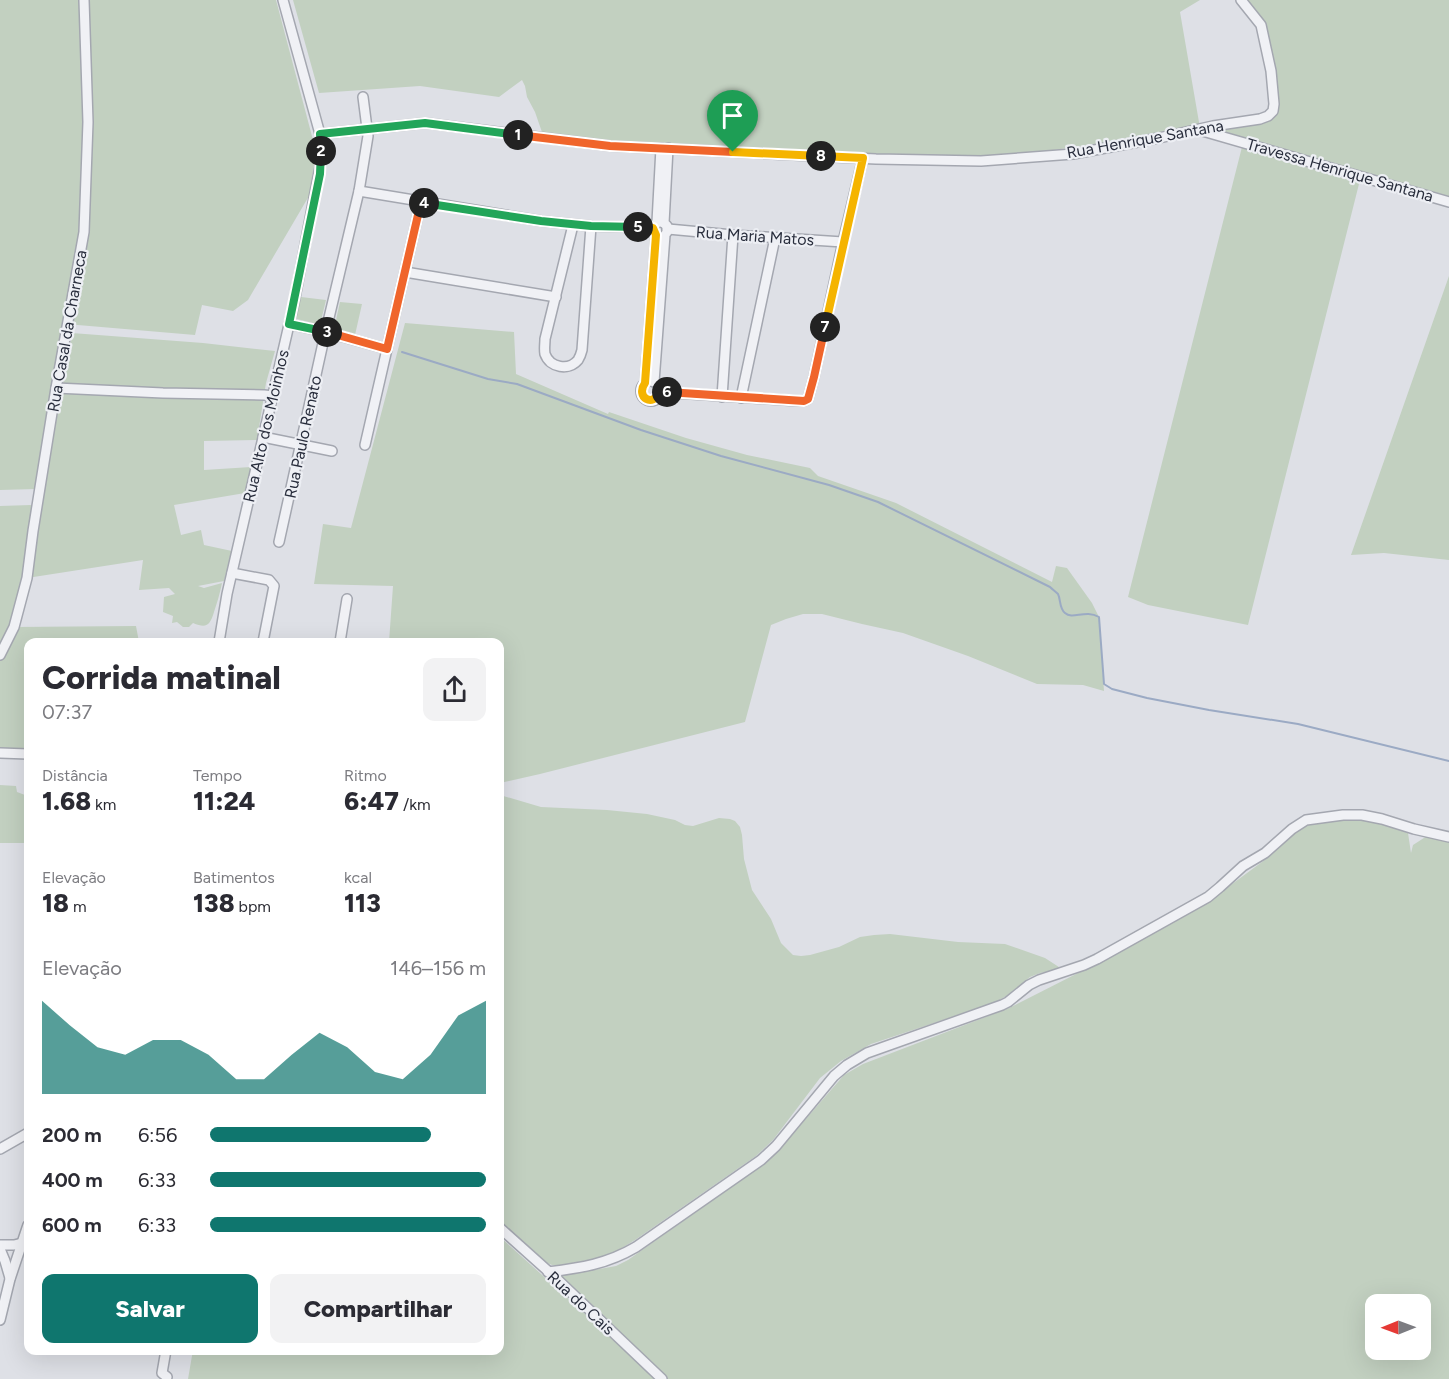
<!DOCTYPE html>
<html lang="pt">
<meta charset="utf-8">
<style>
body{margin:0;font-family:Figtree,sans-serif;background:#f2f2f3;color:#2b2b33;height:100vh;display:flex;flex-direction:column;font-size:22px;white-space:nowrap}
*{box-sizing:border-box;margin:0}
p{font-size:20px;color:#7c7c81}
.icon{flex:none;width:33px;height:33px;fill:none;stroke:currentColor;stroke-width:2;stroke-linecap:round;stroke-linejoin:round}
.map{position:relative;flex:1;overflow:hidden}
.drawer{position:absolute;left:24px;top:638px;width:480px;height:717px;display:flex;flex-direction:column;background:#fff;border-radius:12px;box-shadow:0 6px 24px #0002}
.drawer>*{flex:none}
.needle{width:39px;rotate:269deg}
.controls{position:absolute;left:1365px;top:1294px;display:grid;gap:12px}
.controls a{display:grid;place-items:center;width:66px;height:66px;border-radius:12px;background:#fff;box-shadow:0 6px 24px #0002;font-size:30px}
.pin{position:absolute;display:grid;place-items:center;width:51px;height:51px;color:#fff;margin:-62px -26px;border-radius:50% 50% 50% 0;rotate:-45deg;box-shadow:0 0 6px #0007}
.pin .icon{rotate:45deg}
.km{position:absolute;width:30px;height:30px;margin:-15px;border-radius:50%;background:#222;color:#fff;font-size:16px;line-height:30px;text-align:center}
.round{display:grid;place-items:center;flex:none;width:63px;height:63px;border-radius:12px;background:#f2f2f3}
.overview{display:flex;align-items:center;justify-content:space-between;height:102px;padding:0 18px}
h1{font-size:33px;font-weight:800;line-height:45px}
.stats{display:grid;grid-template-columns:repeat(3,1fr);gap:9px;height:102px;padding:6px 18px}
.stats div{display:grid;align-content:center}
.stats b{font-size:26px;font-weight:800}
.stats small{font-size:16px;font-weight:400}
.stats p{font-size:16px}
.chart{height:168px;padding:12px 18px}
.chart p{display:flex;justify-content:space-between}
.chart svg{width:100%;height:108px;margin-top:6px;fill:#0f766e;opacity:.7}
.button{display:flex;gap:12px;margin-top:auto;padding:12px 18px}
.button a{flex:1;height:69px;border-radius:12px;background:#0f766e;color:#fff;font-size:24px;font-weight:800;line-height:69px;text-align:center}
.button a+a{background:#f2f2f3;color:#2b2b33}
ul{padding:0 18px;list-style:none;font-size:20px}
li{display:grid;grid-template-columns:96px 72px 1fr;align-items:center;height:45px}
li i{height:15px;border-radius:8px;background:#0f766e}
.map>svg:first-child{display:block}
</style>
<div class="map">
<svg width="1449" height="1379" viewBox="0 0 1449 1379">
<rect width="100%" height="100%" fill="#dee0e6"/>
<g fill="#c2d0c0" fill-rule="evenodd">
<polygon points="0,0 276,0 313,140 314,165 309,196 248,300 233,311 202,305 195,335 66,324 36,489 0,490"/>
<polygon points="293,0 1200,0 1180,12 1200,128 1260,119 1273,111 1261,25 1241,0 1449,0 1449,202 1361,176 1248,625 1148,605 1128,597 1243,143 1197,130 1159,138 1094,144 981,161 544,138 535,112 527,97 525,86 522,80 499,97 420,86 319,93"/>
<polygon points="1449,276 1449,560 1384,553 1351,555"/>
<polygon points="301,297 326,300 320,325 297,319 297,313"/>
<polygon points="340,302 362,304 355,335 334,329"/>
<polygon points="405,323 514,332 516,374 608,414 609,412 686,438 747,455 810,468 818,476 896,503 1052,582 1056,566 1067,568 1092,603 1099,617 1104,691 1083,685 1037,684 968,656 903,633 862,624 822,614 803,614 786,619 771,625 745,722 540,774 500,783 500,642 389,642 393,586 314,584 323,524 351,528"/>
<path d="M72,333L203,343L275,351L266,383L257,440L204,441V470L251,467L245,493L174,505L181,535L201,530L204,545L232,551L224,581L198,586L204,588L222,583C220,593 217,603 214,612C210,625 207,629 193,623L189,627H183L177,622L172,623L173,616L163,612L164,597L175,594L169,588L139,590L143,560L27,578L14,627L136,626L139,642H28V754L0,752V506L31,505L33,528L51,450Z"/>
<polygon points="0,785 16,786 17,792 25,795 24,811 28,813 28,843 0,843"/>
<polygon points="500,795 541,807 607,810 647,814 675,820 685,825 693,826 719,818 730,819 735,821 740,827 742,835 744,859 752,890 771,919 781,943 793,955 801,956 810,955 839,947 860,937 874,935 890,934 958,942 1005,944 1045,958 1062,969 1040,973 1030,977 1008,995 994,1003 871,1044 841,1061 820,1078 773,1140 756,1156 635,1240 617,1251 599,1258 562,1265 552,1265 545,1262 500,1222"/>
<path d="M1349,819L1374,821L1408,833L1411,853L1413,845L1427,836L1449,842V1379H668L574,1292L561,1276L616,1266L628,1260L754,1171L778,1151L844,1075L863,1064L1009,1008L1080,972L1224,890L1266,859L1294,833L1306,825L1317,822ZM1376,1305H1420V1350H1376Z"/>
<polygon points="500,1237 654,1376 653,1379 188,1379 193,1350 500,1350"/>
</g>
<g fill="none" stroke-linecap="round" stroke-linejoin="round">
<path stroke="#9baac4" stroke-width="2" d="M402,352L488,379L517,384L641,430L721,456L829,485L878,502L1050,587C1052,589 1056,592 1058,594C1061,600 1059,608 1065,613C1073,620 1085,609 1099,617L1104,684L1112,689L1147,698L1209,710L1298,724L1449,761"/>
<g stroke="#a4a7b0" stroke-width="12">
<g id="minor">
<polyline points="363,97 368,136 359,191 541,221 591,226 653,228"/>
<polyline points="1199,130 1449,202"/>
<polyline points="320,134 425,123 610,146 876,159 981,161 1073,154 1159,138 1213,126 1260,119 1268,116 1273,111 1274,104 1271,71 1261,25 1241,0"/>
<polyline points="657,222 661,148"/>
<path d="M573,225L545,339C545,344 544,349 545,354C550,368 569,371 578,360C580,357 581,354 582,350L591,226"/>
<polyline points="668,229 733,235 843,242"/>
<path d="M654,232C652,225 657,220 664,223"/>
<polyline points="667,232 667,226 664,223 668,148"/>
<polyline points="405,272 556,297"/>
<polyline points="289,324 326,332 387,349 365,445"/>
<polyline points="387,349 421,202"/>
<circle cx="651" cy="391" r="10"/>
<polyline points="654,382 665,235"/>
<polyline points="645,383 656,235"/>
<polyline points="56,388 163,393 264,395 273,396"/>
<polyline points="660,392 799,401 804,401 808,399 814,377 843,242 863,158"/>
<polyline points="722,397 733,235"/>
<polyline points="741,398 775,238"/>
<polyline points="263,437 332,451"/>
<polyline points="279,542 323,343 359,191"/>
<polyline points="232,573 269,580 274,586 263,642"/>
<polyline points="219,642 227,594 294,303 321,161 320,134 283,0"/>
<polyline points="340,642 347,599"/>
<polyline points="0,655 14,627 27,578 33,531 56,388 84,232 88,122 84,0"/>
<polyline points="0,753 28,754"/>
<polyline points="0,1149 28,1133"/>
<polyline points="500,1228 558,1280 662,1379"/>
<polyline points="0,1245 14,1245 22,1243"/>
<polyline points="0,1249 5,1261 10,1278"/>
<path d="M548,1272C581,1268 607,1264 636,1247L761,1160L776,1146L834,1076L847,1065L867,1053L1002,1005L1008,1002L1029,985L1039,980L1084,965L1097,959L1208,897L1220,887L1243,866L1265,853L1292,829L1306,820L1343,815H1362L1382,819L1414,829L1449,837"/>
<polyline points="0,1320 10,1279 28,1225"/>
<polyline points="166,1350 162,1373 167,1377"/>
</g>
</g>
<use href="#minor" stroke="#f0f1f5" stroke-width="9"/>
</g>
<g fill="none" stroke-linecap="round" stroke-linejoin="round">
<g stroke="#fff" stroke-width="12">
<polyline id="split-1" points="518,135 610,146 733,152"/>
</g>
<g stroke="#fff" stroke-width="12">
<polyline id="split-2" points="321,151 320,134 425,123 518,135"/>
</g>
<g stroke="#fff" stroke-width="12">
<polyline id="split-3" points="321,151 320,174 289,324 327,332"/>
</g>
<g stroke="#fff" stroke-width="12">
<polyline id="split-4" points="327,332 387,349 421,202 424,203"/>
</g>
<g stroke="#fff" stroke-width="12">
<polyline id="split-5" points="424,203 541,221 591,226 638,227"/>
</g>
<g stroke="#fff" stroke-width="12">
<path id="split-6" d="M638,227L653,228L656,235L645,383C635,397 653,408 660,392H667"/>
</g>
<g stroke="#fff" stroke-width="12">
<polyline id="split-7" points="667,392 804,401 808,399 814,377 825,327"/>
</g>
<g stroke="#fff" stroke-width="12">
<polyline id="split-8" points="821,156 863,158 825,327"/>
</g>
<g stroke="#fff" stroke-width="12">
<polyline id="split-9" points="733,152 821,156"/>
</g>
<use href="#split-1" stroke="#f0652b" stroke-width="8"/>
<use href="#split-2" stroke="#22a559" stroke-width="8"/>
<use href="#split-3" stroke="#22a559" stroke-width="8"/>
<use href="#split-4" stroke="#f0652b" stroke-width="8"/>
<use href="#split-5" stroke="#22a559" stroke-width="8"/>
<use href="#split-6" stroke="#f5b400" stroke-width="8"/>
<use href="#split-7" stroke="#f0652b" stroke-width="8"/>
<use href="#split-8" stroke="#f5b400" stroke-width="8"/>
<use href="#split-9" stroke="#f5b400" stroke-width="8"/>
</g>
<g text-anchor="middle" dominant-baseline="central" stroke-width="4.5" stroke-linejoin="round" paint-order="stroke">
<g font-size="16" fill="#282d3c" stroke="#edeff4">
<text transform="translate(1145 139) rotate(-10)">Rua Henrique Santana</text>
<text transform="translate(1340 170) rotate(16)">Travessa Henrique Santana</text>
<text transform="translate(755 236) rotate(4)">Rua Maria Matos</text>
<text transform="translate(67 331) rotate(-80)">Rua Casal da Charneca</text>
<text transform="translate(266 426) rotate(-77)">Rua Alto dos Moinhos</text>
<text transform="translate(303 437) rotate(-78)">Rua Paulo Renato</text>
<text transform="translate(581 1303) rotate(43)">Rua do Cais</text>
</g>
</g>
</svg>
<div class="controls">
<a><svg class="needle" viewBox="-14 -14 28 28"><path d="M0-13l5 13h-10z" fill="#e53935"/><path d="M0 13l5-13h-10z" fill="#7c7c81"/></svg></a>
</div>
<div class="pin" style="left:733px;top:152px;background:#1e9e55"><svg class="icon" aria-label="arrive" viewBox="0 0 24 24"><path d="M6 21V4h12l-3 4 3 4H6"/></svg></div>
<b class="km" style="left:518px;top:135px">1</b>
<b class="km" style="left:321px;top:151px">2</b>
<b class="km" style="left:327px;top:332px">3</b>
<b class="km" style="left:424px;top:203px">4</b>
<b class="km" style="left:638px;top:227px">5</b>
<b class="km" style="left:667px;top:392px">6</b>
<b class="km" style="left:825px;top:327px">7</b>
<b class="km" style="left:821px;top:156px">8</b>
<section class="drawer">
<div class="overview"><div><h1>Corrida matinal</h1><p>07:37</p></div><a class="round"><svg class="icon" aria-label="share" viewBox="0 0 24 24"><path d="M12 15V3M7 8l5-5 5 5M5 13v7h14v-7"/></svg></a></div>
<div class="stats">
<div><p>Distância</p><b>1.68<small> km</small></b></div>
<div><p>Tempo</p><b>11:24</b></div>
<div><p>Ritmo</p><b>6:47<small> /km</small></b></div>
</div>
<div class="stats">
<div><p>Elevação</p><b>18<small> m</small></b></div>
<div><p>Batimentos</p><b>138<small> bpm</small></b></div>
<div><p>kcal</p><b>113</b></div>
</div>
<div class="chart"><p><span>Elevação</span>146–156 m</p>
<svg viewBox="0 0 160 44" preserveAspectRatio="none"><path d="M0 44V6L10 16L20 25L30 28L40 22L50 22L60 28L70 38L80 38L90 28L100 19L110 25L120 35L130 38L140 28L150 12L160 6V44z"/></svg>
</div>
<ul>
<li><b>200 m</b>6:56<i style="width:80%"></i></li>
<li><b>400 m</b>6:33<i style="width:100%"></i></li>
<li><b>600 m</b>6:33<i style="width:100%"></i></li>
</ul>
<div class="button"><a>Salvar</a><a>Compartilhar</a></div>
</section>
</div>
